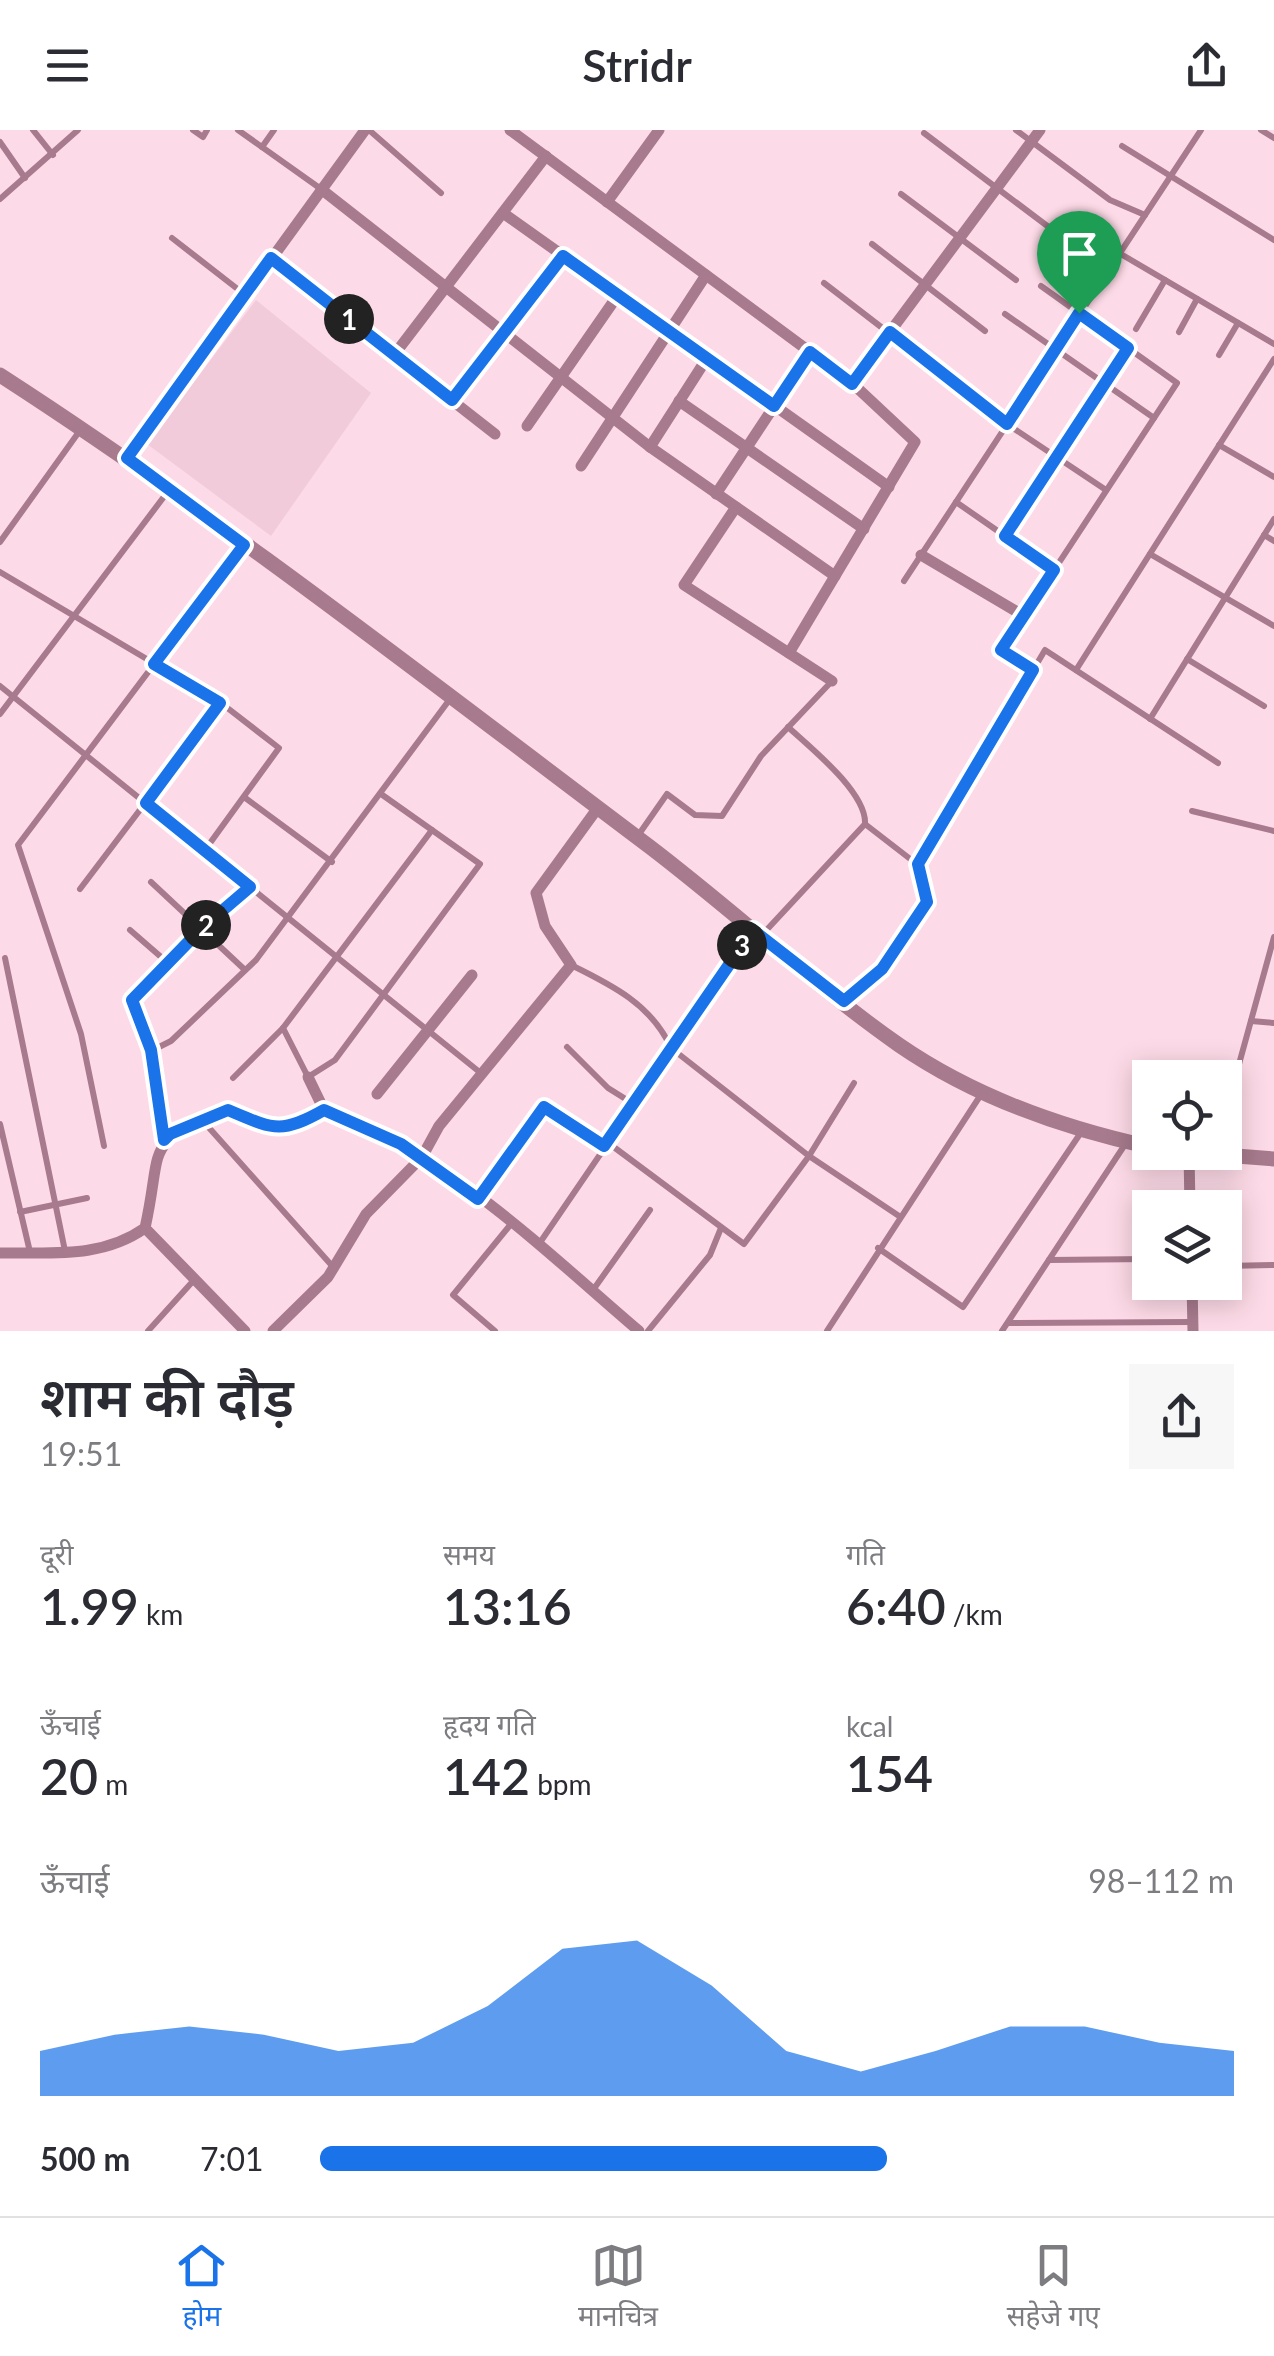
<!DOCTYPE html>
<html lang="hi">
<meta charset="utf-8">
<style>
body{margin:0;font-family:Lato,"Noto Sans Devanagari",sans-serif;background:#f7f7f7;color:#2b2b33;height:100vh;display:flex;flex-direction:column;font-size:38px;white-space:nowrap}
*{box-sizing:border-box;margin:0}
p{font-size:32px;color:#7c7c81}
.icon{flex:none;width:55px;height:55px;fill:none;stroke:currentColor;stroke-width:2;stroke-linecap:round;stroke-linejoin:round}
.map{position:relative;height:1201px;overflow:hidden}
.sheet{display:flex;flex-direction:column;background:#fff;flex:1}
.sheet>*{flex:none}
.tools{position:absolute;left:1132px;top:930px;display:grid;gap:20px}
.tools a{display:grid;place-items:center;width:110px;height:110px;border-radius:0px;background:#fff;box-shadow:0 5px 25px #0003;font-size:50px}
.pin{position:absolute;display:grid;place-items:center;width:85px;height:85px;color:#fff;margin:-102px -42px;border-radius:50% 50% 50% 0;rotate:-45deg;box-shadow:0 0 10px #0007}
.pin .icon{rotate:45deg}
.km{position:absolute;width:50px;height:50px;margin:-25px;border-radius:50%;background:#222;color:#fff;font-size:28px;line-height:50px;text-align:center}
.round{display:grid;place-items:center;flex:none;width:105px;height:105px;border-radius:0px;background:#f7f7f7}
.overview{display:flex;align-items:center;justify-content:space-between;height:170px;padding:0 40px}
h1{font-size:55px;font-weight:600;line-height:75px}
.metrics{display:grid;grid-template-columns:repeat(3,1fr);gap:15px;height:170px;padding:10px 40px}
.metrics div{display:grid;align-content:center}
.metrics b{font-size:50px;font-weight:600}
.metrics small{font-size:28px;font-weight:400}
.metrics p{font-size:28px}
.chart{height:280px;padding:20px 40px}
.chart p{display:flex;justify-content:space-between}
.chart svg{width:100%;height:180px;margin-top:10px;fill:#1a73e8;opacity:.7}
ul{padding:0 40px;list-style:none;font-size:32px}
li{display:grid;grid-template-columns:160px 120px 1fr;align-items:center;height:75px}
li i{height:25px;border-radius:12px;background:#1a73e8}
header{display:flex;justify-content:space-between;align-items:center;height:130px;padding:0 40px;background:#fff;font-size:45px;font-weight:600}
.menu{display:flex;justify-content:space-around;align-items:center;height:140px;border-top:2px solid #e1e1e2;background:#fff;font-size:28px;color:#7c7c81}
.menu a{display:grid;justify-items:center;gap:5px}
.menu .active{color:#1a73e8}
.map>svg:first-child{display:block}
</style>
<header><svg class="icon" aria-label="menu" viewBox="0 0 24 24"><path d="M4 6h16M4 12h16M4 18h16"/></svg>Stridr<svg class="icon" aria-label="share" viewBox="0 0 24 24"><path d="M12 15V3M7 8l5-5 5 5M5 13v7h14v-7"/></svg></header>
<div class="map">
<svg width="1274" height="1201" viewBox="0 0 1274 1201">
<rect width="100%" height="100%" fill="#fddae7"/>
<polygon fill="#f2cbda" points="256,170 371,263 271,406 147,314"/>
<g fill="none" stroke-linecap="round" stroke-linejoin="round">
<g stroke="#a77b8d" stroke-width="6">
<polyline points="33,0 53,25"/>
<polyline points="193,0 203,7 207,0"/>
<polyline points="238,0 321,59"/>
<polyline points="369,0 441,63"/>
<polyline points="1016,0 1110,70 1145,85"/>
<polyline points="1261,0 1274,8"/>
<polyline points="924,3 1107,141"/>
<polyline points="0,12 25,48"/>
<polyline points="1122,16 1274,110"/>
<polyline points="262,17 274,0"/>
<polyline points="901,64 1016,150"/>
<polyline points="0,69 78,0"/>
<polyline points="172,108 244,164"/>
<polyline points="872,114 985,201"/>
<polyline points="1119,123 1274,214"/>
<polyline points="824,153 1007,294 1106,360"/>
<polyline points="1005,184 1154,288"/>
<polyline points="1136,199 1165,150"/>
<polyline points="1179,202 1197,169"/>
<polyline points="1219,225 1238,193"/>
<polyline points="1219,315 1274,347"/>
<polyline points="956,372 1054,440"/>
<polyline points="1264,405 1274,411"/>
<polyline points="1005,406 1128,218"/>
<polyline points="0,412 81,299"/>
<polyline points="1150,424 1274,496"/>
<polyline points="0,442 221,573 279,618 205,720"/>
<polyline points="904,451 1201,0"/>
<polyline points="1187,529 1264,576"/>
<polyline points="1033,540 1001,521 1177,253 1041,156"/>
<polyline points="1076,540 1274,229"/>
<polyline points="0,556 482,944"/>
<polyline points="0,584 169,360"/>
<polyline points="1150,589 1274,389"/>
<path d="M788,597C811,618 867,663 865,694"/>
<polyline points="244,667 332,732"/>
<polyline points="1192,681 1274,701"/>
<polyline points="637,707 667,664 695,685 722,686 761,626 832,551"/>
<polyline points="151,752 245,840"/>
<polyline points="80,759 221,573"/>
<polyline points="130,800 168,833"/>
<polyline points="761,806 865,694 918,735"/>
<polyline points="5,828 65,1121"/>
<path d="M571,835C612,855 652,875 671,918L809,1026L899,1086"/>
<polyline points="845,871 882,839 922,783 927,772 918,735 1045,520 1218,633"/>
<polyline points="1251,891 1274,893"/>
<polyline points="283,898 308,947 335,930 480,734 381,664"/>
<polyline points="567,917 608,958 632,973 630,977"/>
<polyline points="151,921 171,911 256,830 450,569"/>
<polyline points="233,948 283,898 432,700"/>
<polyline points="1225,985 1274,807"/>
<polyline points="203,991 334,1138"/>
<polyline points="0,994 30,1122"/>
<polyline points="165,1011 151,921 132,870 202,798 250,757"/>
<polyline points="607,1012 744,1114 809,1026 854,953"/>
<polyline points="104,1016 81,904 18,715 243,416"/>
<polyline points="479,1069 545,977 604,1016"/>
<polyline points="20,1082 87,1068"/>
<polyline points="539,1114 752,802"/>
<polyline points="878,1118 963,1177 1082,1001"/>
<polyline points="1049,1130 1150,1129"/>
<polyline points="1225,1136 1274,1135"/>
<polyline points="593,1160 650,1080"/>
<polyline points="1009,1193 1191,1192"/>
<polyline points="148,1201 194,1150"/>
<polyline points="495,1201 453,1165 511,1094"/>
<polyline points="648,1201 710,1125 721,1098"/>
<polyline points="827,1201 982,963"/>
<polyline points="1002,1201 1126,1013"/>
</g>
<g stroke="#a77b8d" stroke-width="11">
<polyline points="510,0 852,253 915,312 789,523"/>
<polyline points="321,59 650,317 835,446"/>
<polyline points="607,72 659,0"/>
<polyline points="503,83 889,357"/>
<polyline points="271,129 495,304"/>
<polyline points="394,225 546,26"/>
<polyline points="852,253 1040,0"/>
<polyline points="452,270 563,126"/>
<polyline points="679,271 864,399"/>
<polyline points="527,296 618,165"/>
<polyline points="650,317 707,228"/>
<polyline points="127,328 365,0"/>
<polyline points="581,336 706,145"/>
<polyline points="716,364 810,222"/>
<polyline points="736,377 684,455 832,551"/>
<polyline points="921,425 1024,486"/>
<polyline points="308,947 324,980"/>
<polyline points="377,964 472,845"/>
<polyline points="1189,1023 1190,1078"/>
<polyline points="145,1098 245,1201"/>
<path d="M0,1123C51,1122 101,1129 145,1098C164,1013 140,1016 228,980C273,999 280,1005 324,980C445,1021 544,1120 639,1201"/>
<polyline points="1192,1152 1193,1201"/>
<polyline points="273,1201 328,1147 366,1084 422,1027 439,996 571,835 545,796 536,763 597,679"/>
</g>
<g stroke="#a77b8d" stroke-width="15">
<path d="M0,245C223,389 437,557 650,717C734,781 812,854 899,915C973,966 1063,998 1150,1017"/>
<polyline points="1185,1022 1274,1029"/>
</g>
</g>
<g fill="none" stroke-linecap="round" stroke-linejoin="round">
<g stroke="#fff" stroke-width="20">
<path id="route" d="M563,126L774,276L810,222L852,254L890,202L1007,294L1079,183L1128,218L1005,406L1054,440L1001,520L1033,540L918,734L927,772L882,839L844,871L753,800L604,1016L544,977L478,1069L401,1014L324,980C280,1005 273,999 228,980L170,1004L164,1010L151,920L132,870L202,798L250,757L146,673L220,573L154,534L244,415L127,328L271,128L452,270Z"/>
</g>
<use href="#route" stroke="#1a73e8" stroke-width="12"/>
</g>
</svg>
<div class="tools">
<a><svg class="icon" aria-label="locate" viewBox="0 0 24 24"><circle cx="12" cy="12" r="6"/><path d="M12 2v4M12 18v4M2 12h4M18 12h4"/></svg></a>
<a><svg class="icon" aria-label="layers" viewBox="0 0 24 24"><path d="M12 4l9 5-9 5-9-5zM3 14l9 5 9-5"/></svg></a>
</div>
<div class="pin" style="left:1079px;top:183px;background:#1e9e55"><svg class="icon" aria-label="arrive" viewBox="0 0 24 24"><path d="M6 21V4h12l-3 4 3 4H6"/></svg></div>
<b class="km" style="left:349px;top:189px">1</b>
<b class="km" style="left:206px;top:795px">2</b>
<b class="km" style="left:742px;top:815px">3</b>
</div>
<section class="sheet">
<div class="overview"><div><h1>शाम की दौड़</h1><p>19:51</p></div><a class="round"><svg class="icon" aria-label="share" viewBox="0 0 24 24"><path d="M12 15V3M7 8l5-5 5 5M5 13v7h14v-7"/></svg></a></div>
<div class="metrics">
<div><p>दूरी</p><b>1.99<small> km</small></b></div>
<div><p>समय</p><b>13:16</b></div>
<div><p>गति</p><b>6:40<small> /km</small></b></div>
</div>
<div class="metrics">
<div><p>ऊँचाई</p><b>20<small> m</small></b></div>
<div><p>हृदय गति</p><b>142<small> bpm</small></b></div>
<div><p>kcal</p><b>154</b></div>
</div>
<div class="chart"><p><span>ऊँचाई</span>98–112 m</p>
<svg viewBox="0 0 160 44" preserveAspectRatio="none"><path d="M0 44V33L10 29L20 27L30 29L40 33L50 31L60 22L70 8L80 6L90 17L100 33L110 38L120 33L130 27L140 27L150 31L160 33V44z"/></svg>
</div>
<ul>
<li><b>500 m</b>7:01<i style="width:62%"></i></li>
</ul>
</section>
<nav class="menu">
<a class="active"><svg class="icon" aria-label="home" viewBox="0 0 24 24"><path d="M3 11l9-7 9 7M6 9v11h12V9"/></svg>होम</a>
<a><svg class="icon" aria-label="map" viewBox="0 0 24 24"><path d="M3 6l6-2 6 2 6-2v14l-6 2-6-2-6 2zM9 4v14M15 6v14"/></svg>मानचित्र</a>
<a><svg class="icon" aria-label="saved" viewBox="0 0 24 24"><path d="M7 4h10v16l-5-4-5 4z"/></svg>सहेजे गए</a>
</nav>
